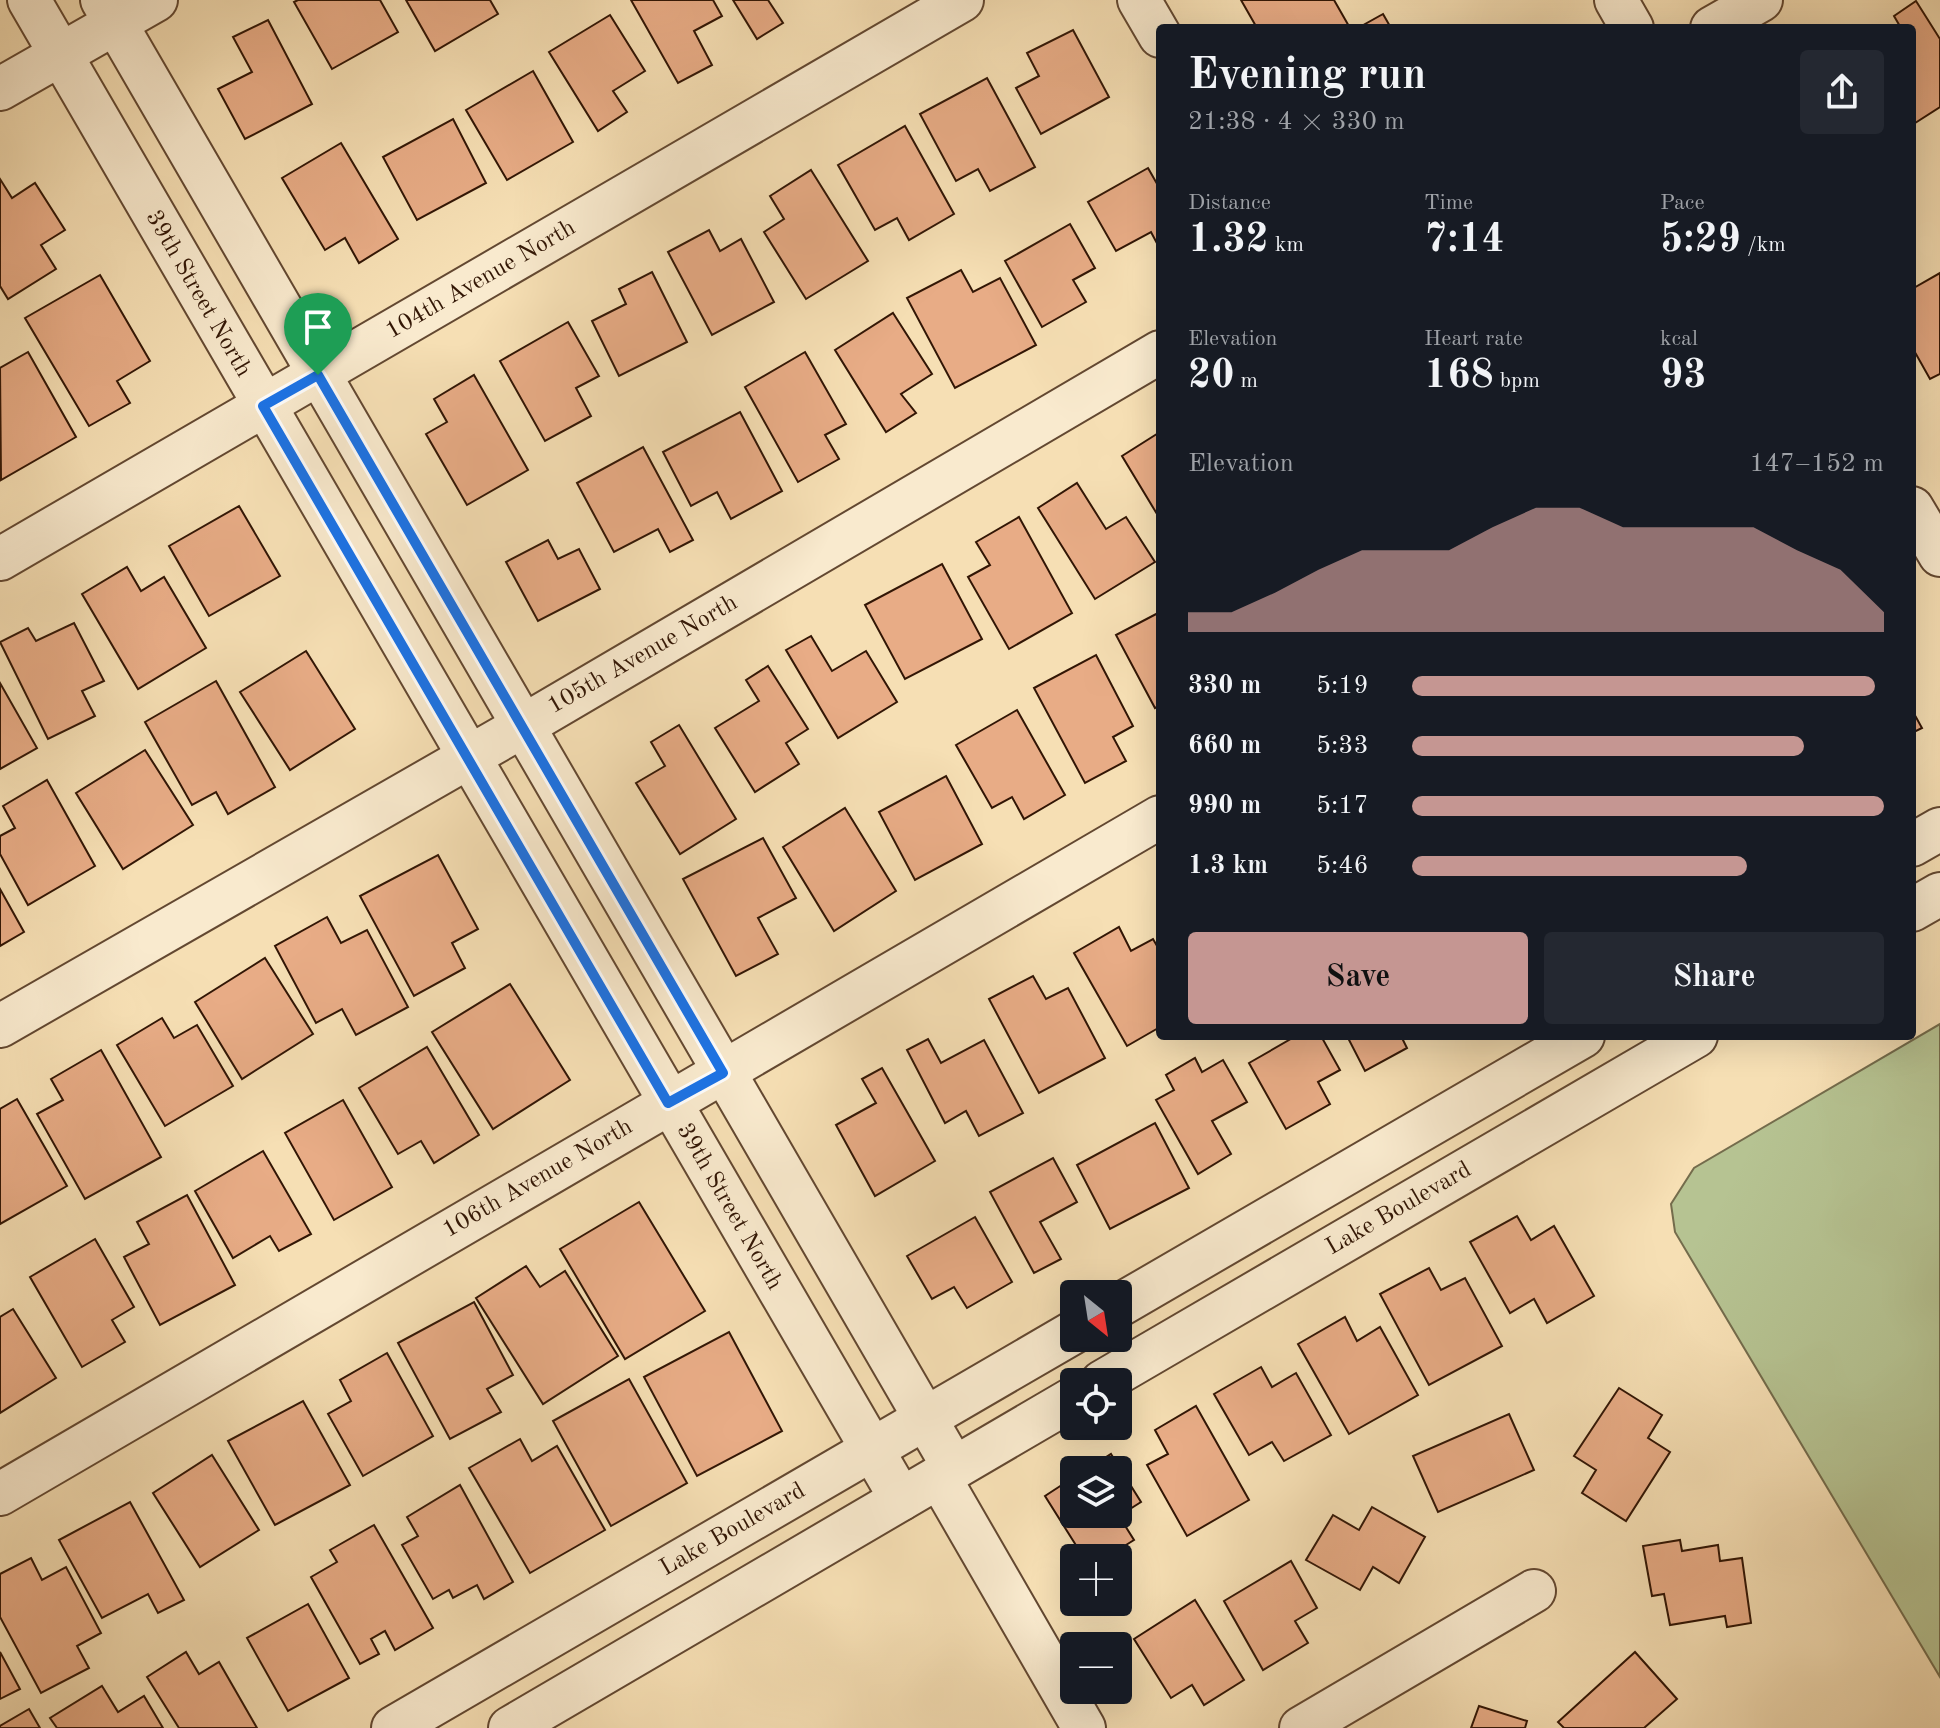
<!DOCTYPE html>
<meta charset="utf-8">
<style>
body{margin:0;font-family:"Old Standard TT",serif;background:#242831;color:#f1f3f6;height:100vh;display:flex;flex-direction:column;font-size:30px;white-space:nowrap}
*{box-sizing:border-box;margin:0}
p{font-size:26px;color:#9ea1a6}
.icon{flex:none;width:44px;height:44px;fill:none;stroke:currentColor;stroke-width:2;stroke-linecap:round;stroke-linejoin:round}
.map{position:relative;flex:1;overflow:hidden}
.details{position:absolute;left:1156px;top:24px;width:760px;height:1016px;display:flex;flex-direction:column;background:#171b24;border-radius:8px;box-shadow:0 8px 32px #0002}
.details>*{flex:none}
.needle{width:52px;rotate:150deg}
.controls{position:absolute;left:1060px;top:1280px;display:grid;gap:16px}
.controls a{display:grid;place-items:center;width:72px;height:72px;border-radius:8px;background:#171b24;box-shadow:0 8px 32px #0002;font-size:40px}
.pin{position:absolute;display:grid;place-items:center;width:68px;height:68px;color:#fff;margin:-82px -34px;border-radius:50% 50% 50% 0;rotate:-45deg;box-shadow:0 0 8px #0007}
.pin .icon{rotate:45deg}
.round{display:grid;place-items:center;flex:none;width:84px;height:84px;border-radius:8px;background:#242831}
.head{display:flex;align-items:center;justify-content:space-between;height:136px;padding:0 32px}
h1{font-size:44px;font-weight:700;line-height:60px}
.stats{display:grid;grid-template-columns:repeat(3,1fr);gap:12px;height:136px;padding:8px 32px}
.stats div{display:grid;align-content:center}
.stats b{font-size:40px;font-weight:700}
.stats small{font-size:22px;font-weight:400}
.stats p{font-size:22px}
.chart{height:224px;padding:16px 32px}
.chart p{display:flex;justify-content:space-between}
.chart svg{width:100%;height:144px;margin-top:8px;fill:#c59692;opacity:.7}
.button{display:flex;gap:16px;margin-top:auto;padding:16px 32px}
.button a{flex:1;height:92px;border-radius:8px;background:#c59692;color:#111;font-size:32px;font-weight:700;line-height:92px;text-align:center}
.button a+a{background:#242831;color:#f1f3f6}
ul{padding:0 32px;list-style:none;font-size:26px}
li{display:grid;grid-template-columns:128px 96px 1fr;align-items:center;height:60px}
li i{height:20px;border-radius:10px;background:#c59692}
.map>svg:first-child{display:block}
</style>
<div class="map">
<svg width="1940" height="1728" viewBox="0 0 1940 1728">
<rect width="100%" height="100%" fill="#f6dfb4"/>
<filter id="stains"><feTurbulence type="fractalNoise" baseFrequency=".0025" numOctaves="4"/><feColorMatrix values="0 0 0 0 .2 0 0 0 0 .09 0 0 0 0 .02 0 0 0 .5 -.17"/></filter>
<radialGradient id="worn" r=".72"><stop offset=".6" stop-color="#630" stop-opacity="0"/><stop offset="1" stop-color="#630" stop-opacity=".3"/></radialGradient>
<polygon fill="#b6c392" stroke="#746c4c" stroke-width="2" points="1940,1024 1940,1677 1675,1232 1671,1204 1694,1168"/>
<g fill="#e8ac86" stroke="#321605" stroke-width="2">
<polygon points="298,0 380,0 398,32 332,69 294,2"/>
<polygon points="406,0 490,0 498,14 435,51"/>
<polygon points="631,0 713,0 722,16 694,31 712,65 678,83"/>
<polygon points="733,0 768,0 783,23 757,39"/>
<polygon points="1241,0 1334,0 1350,28 1257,28"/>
<polygon points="1916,1 1940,39 1940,107 1912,125 1912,28 1901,28 1894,16"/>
<polygon points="1383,14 1391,28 1358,28"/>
<polygon points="610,15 645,71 613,91 627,112 598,131 549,52"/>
<polygon points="268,20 312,104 245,139 218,89 252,72 233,37"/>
<polygon points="1073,30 1109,97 1041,134 1016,88 1039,76 1027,53"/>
<polygon points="533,71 573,142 507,180 466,110"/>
<polygon points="987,78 1035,167 990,191 978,169 956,181 920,114"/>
<polygon points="453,119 486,183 417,220 383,157"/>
<polygon points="905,126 954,214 909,240 897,218 875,230 838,165"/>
<polygon points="341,143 398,239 359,263 345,238 325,250 282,178"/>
<polygon points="1148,168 1160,189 1160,249 1151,232 1116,251 1088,202"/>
<polygon points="811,170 868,261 806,299 764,232 784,219 770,196"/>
<polygon points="0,179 12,198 35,183 65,230 41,245 56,269 8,299 0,286"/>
<polygon points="1070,224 1095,268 1073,280 1086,302 1042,327 1005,261"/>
<polygon points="709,230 720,251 741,239 774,302 712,335 668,252"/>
<polygon points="961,270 973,292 1000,278 1036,345 955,388 907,298"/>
<polygon points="652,272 687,342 619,376 592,321 626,304 619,289"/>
<polygon points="1940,273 1940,374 1930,379 1912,347 1912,289"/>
<polygon points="100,275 150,361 117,381 130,403 89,426 25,318"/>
<polygon points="893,313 932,374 901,394 916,413 886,432 835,350"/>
<polygon points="568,322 599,376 576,388 591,416 545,441 500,361"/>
<polygon points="28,352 76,437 1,480 0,368"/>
<polygon points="805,352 846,424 825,435 839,459 798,482 745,387"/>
<polygon points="474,375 528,470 467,505 426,434 447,422 434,399"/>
<polygon points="740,412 782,491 731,519 717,492 691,506 663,452"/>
<polygon points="1160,432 1160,519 1122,456"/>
<polygon points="643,447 693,540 670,552 658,529 614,552 577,483"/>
<polygon points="1077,483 1106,529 1126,517 1155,562 1095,599 1038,508"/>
<polygon points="239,506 280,576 209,616 169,546"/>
<polygon points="1019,517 1072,613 1009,649 968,577 990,565 976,542"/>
<polygon points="548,540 558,559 579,549 600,589 538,621 506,562"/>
<polygon points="942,564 982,639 905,679 865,605"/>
<polygon points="127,567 141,591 164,577 206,648 138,689 82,594"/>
<polygon points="1160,612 1160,705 1155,708 1116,635"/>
<polygon points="74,623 104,681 82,691 95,716 48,739 0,642 28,628 36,641"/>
<polygon points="811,636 832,671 866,651 897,702 838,738 786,650"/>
<polygon points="306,651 355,729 290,770 240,692"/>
<polygon points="1096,655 1133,726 1113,737 1126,761 1085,783 1034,688"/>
<polygon points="768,666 808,729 786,743 799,764 755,792 715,728 759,701 746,680"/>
<polygon points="216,681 275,787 228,814 216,792 192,805 145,722"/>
<polygon points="0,683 37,748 0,769"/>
<polygon points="1017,710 1065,795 1024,819 1012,797 992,808 956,745"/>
<polygon points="1912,710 1922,728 1912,733"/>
<polygon points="679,725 736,819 680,854 636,783 665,766 651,742"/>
<polygon points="145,750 193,825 123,869 76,793"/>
<polygon points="946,776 982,844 915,880 879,812"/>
<polygon points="47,780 95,866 28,905 0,854 0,836 15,828 3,806"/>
<polygon points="845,808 896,891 834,931 783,847"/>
<polygon points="763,838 796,898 758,918 778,954 736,976 683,879"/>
<polygon points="438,855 478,929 452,943 465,968 414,996 360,896"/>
<polygon points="0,889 24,932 0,946"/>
<polygon points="327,917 341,943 367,930 408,1007 356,1035 342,1009 316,1023 275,946"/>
<polygon points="1119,927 1131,951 1153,939 1160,951 1160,1027 1127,1046 1074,953"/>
<polygon points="265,958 313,1034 242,1079 195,1002"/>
<polygon points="1033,976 1046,999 1068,988 1105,1058 1039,1093 989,999"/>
<polygon points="510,984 570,1080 493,1129 432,1032"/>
<polygon points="162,1018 174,1038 197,1025 233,1086 165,1126 117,1045"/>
<polygon points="1296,1036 1321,1036 1340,1070 1318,1082 1330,1104 1286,1129 1249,1063"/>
<polygon points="1347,1036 1401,1036 1407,1048 1365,1071"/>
<polygon points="928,1039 941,1063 984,1040 1023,1113 979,1136 966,1111 945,1123 907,1050"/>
<polygon points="427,1047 479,1135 434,1163 421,1141 398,1154 359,1088"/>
<polygon points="101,1050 161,1157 85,1199 37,1114 63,1100 51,1079"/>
<polygon points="1195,1058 1202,1072 1223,1060 1247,1102 1212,1121 1231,1154 1198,1174 1156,1100 1174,1090 1166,1075"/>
<polygon points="882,1068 935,1161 875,1196 836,1125 876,1103 862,1079"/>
<polygon points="17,1099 67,1186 0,1224 0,1109"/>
<polygon points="343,1100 392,1187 334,1220 285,1133"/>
<polygon points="1155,1123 1189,1188 1110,1229 1077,1165"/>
<polygon points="263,1151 311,1234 279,1251 270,1236 233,1258 195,1191"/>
<polygon points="1053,1158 1077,1202 1040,1222 1061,1259 1034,1273 990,1192"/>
<polygon points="187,1195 235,1285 160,1325 124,1257 149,1244 137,1222"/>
<polygon points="639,1202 705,1311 625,1359 560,1249"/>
<polygon points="1517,1216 1531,1240 1554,1226 1594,1296 1547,1323 1534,1299 1510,1313 1470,1242"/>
<polygon points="975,1217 1012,1282 967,1308 954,1287 932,1299 907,1256"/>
<polygon points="95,1239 134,1307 112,1320 125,1342 82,1367 30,1277"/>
<polygon points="526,1266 540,1287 565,1271 618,1356 543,1404 476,1298"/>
<polygon points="1429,1268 1441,1290 1465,1278 1502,1346 1429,1385 1380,1294"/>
<polygon points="474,1302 513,1375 487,1389 501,1412 450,1439 398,1343"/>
<polygon points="13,1309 56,1378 0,1413 0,1317"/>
<polygon points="1345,1317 1357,1341 1380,1327 1418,1395 1349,1434 1298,1344"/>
<polygon points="729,1332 782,1431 697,1476 644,1377"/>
<polygon points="387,1353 433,1436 363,1476 328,1414 351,1401 340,1380"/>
<polygon points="1261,1367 1272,1387 1296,1373 1331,1435 1284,1461 1272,1442 1249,1455 1214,1394"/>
<polygon points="629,1379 687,1483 611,1526 553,1421"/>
<polygon points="1619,1388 1662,1415 1648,1438 1670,1452 1626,1521 1582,1493 1596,1470 1574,1456"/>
<polygon points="303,1401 350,1485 275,1525 228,1441"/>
<polygon points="1196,1406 1249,1500 1187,1536 1147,1465 1168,1454 1155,1430"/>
<polygon points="1509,1414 1534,1470 1438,1512 1413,1456"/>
<polygon points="520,1439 532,1461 557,1446 605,1530 530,1573 469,1468"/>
<polygon points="1111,1454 1141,1502 1119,1516 1134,1540 1105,1558 1084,1558 1045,1496 1074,1477 1074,1514 1118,1514 1118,1470 1086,1470"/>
<polygon points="212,1455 259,1530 200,1567 153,1493"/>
<polygon points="460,1485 513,1582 484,1599 477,1585 453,1598 449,1590 433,1599 402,1545 418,1536 407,1517"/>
<polygon points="130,1502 184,1600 158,1613 148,1594 102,1618 59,1540"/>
<polygon points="1372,1507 1425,1537 1399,1583 1373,1567 1360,1590 1306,1560 1333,1515 1359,1530"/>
<polygon points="374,1525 433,1628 395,1650 385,1631 371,1639 379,1654 360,1664 311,1577 337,1562 330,1550"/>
<polygon points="1680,1540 1682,1551 1718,1545 1720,1561 1742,1558 1751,1623 1727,1627 1725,1616 1670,1625 1664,1594 1652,1596 1643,1546"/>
<polygon points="31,1558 42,1580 66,1567 101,1633 77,1646 89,1668 41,1693 0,1617 0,1574"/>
<polygon points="1291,1561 1317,1608 1295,1621 1308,1643 1263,1670 1224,1601"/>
<polygon points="1195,1600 1244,1680 1204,1705 1192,1685 1171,1698 1134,1639"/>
<polygon points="308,1604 349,1678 288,1711 247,1638"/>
<polygon points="0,1652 20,1689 0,1699"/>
<polygon points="186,1652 199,1674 219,1662 257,1728 179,1728 147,1677"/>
<polygon points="1635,1652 1677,1699 1644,1728 1564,1728 1558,1722"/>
<polygon points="102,1686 118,1712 144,1696 163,1728 57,1728 50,1718"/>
<polygon points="1479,1706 1527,1721 1525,1728 1471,1728"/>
<polygon points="29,1709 40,1728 0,1728 0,1726"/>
</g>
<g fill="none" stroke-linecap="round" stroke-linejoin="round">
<g stroke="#634831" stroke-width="46">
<g id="minor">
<polyline points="29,0 901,1499"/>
<polyline points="102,0 954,1468"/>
<polyline points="1139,0 1160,36"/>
<polyline points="1616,0 1632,28"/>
<polyline points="1712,28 1761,0"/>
<polyline points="0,89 156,0"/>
<polyline points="1912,508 1940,555"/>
<polyline points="0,559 962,0"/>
<polyline points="1912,845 1940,829"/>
<polyline points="1912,910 1940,894"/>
<polyline points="0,1026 523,726 1160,352"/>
<polyline points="1118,1306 1583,1036"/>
<polyline points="1102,1382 1696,1036"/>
<polyline points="939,1477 1084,1728"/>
<polyline points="0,1494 1160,817"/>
<polyline points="393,1728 1074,1332"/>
<polyline points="510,1728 1074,1398"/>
<polyline points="1301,1728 1534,1591"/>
</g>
</g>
<use href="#minor" stroke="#f9eace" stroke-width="42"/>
</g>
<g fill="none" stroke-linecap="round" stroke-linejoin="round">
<g stroke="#fff" stroke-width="16">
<polygon id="route" points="318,375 723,1073 668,1103 263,406"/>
</g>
<use href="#route" stroke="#1a73e8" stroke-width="10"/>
</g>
<g text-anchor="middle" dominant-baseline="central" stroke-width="6" stroke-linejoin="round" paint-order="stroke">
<g font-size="24" fill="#321605" stroke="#f9eace">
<text transform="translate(481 280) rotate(-30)">104th Avenue North</text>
<text transform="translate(198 294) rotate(60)">39th Street North</text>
<text transform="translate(643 655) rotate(-30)">105th Avenue North</text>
<text transform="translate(538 1179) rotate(-30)">106th Avenue North</text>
<text transform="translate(729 1207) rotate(60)">39th Street North</text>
<text transform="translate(1399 1209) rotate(-30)">Lake Boulevard</text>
<text transform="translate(733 1530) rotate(-30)">Lake Boulevard</text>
</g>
</g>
<rect width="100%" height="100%" filter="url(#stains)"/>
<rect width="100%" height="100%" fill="url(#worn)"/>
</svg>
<div class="controls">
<a><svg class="needle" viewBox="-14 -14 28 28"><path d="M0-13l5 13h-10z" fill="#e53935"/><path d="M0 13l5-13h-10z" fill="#9ea1a6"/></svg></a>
<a><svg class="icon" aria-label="locate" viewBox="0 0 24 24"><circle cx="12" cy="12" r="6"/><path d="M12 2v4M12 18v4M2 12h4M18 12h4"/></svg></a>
<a><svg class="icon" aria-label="layers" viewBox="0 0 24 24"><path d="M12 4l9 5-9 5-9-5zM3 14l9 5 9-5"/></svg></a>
<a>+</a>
<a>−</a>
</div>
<div class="pin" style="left:318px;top:375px;background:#1e9e55"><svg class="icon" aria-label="arrive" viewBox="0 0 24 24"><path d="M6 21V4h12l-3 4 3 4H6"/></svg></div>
<section class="details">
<div class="head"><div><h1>Evening run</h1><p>21:38 · 4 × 330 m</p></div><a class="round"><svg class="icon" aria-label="share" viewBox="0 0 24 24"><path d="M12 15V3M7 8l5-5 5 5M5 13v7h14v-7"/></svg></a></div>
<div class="stats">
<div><p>Distance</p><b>1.32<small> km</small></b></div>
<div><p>Time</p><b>7:14</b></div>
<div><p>Pace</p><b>5:29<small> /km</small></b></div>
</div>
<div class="stats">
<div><p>Elevation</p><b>20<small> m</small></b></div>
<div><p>Heart rate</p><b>168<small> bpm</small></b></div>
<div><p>kcal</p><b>93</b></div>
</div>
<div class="chart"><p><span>Elevation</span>147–152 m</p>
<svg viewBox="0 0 160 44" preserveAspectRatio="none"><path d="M0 44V38L10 38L20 32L30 25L40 19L50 19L60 19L70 12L80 6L90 6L100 12L110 12L120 12L130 12L140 19L150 25L160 38V44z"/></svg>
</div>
<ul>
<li><b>330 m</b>5:19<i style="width:98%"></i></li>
<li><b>660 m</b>5:33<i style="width:83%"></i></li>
<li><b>990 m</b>5:17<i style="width:100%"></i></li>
<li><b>1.3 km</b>5:46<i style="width:71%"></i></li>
</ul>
<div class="button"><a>Save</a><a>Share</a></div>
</section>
</div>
